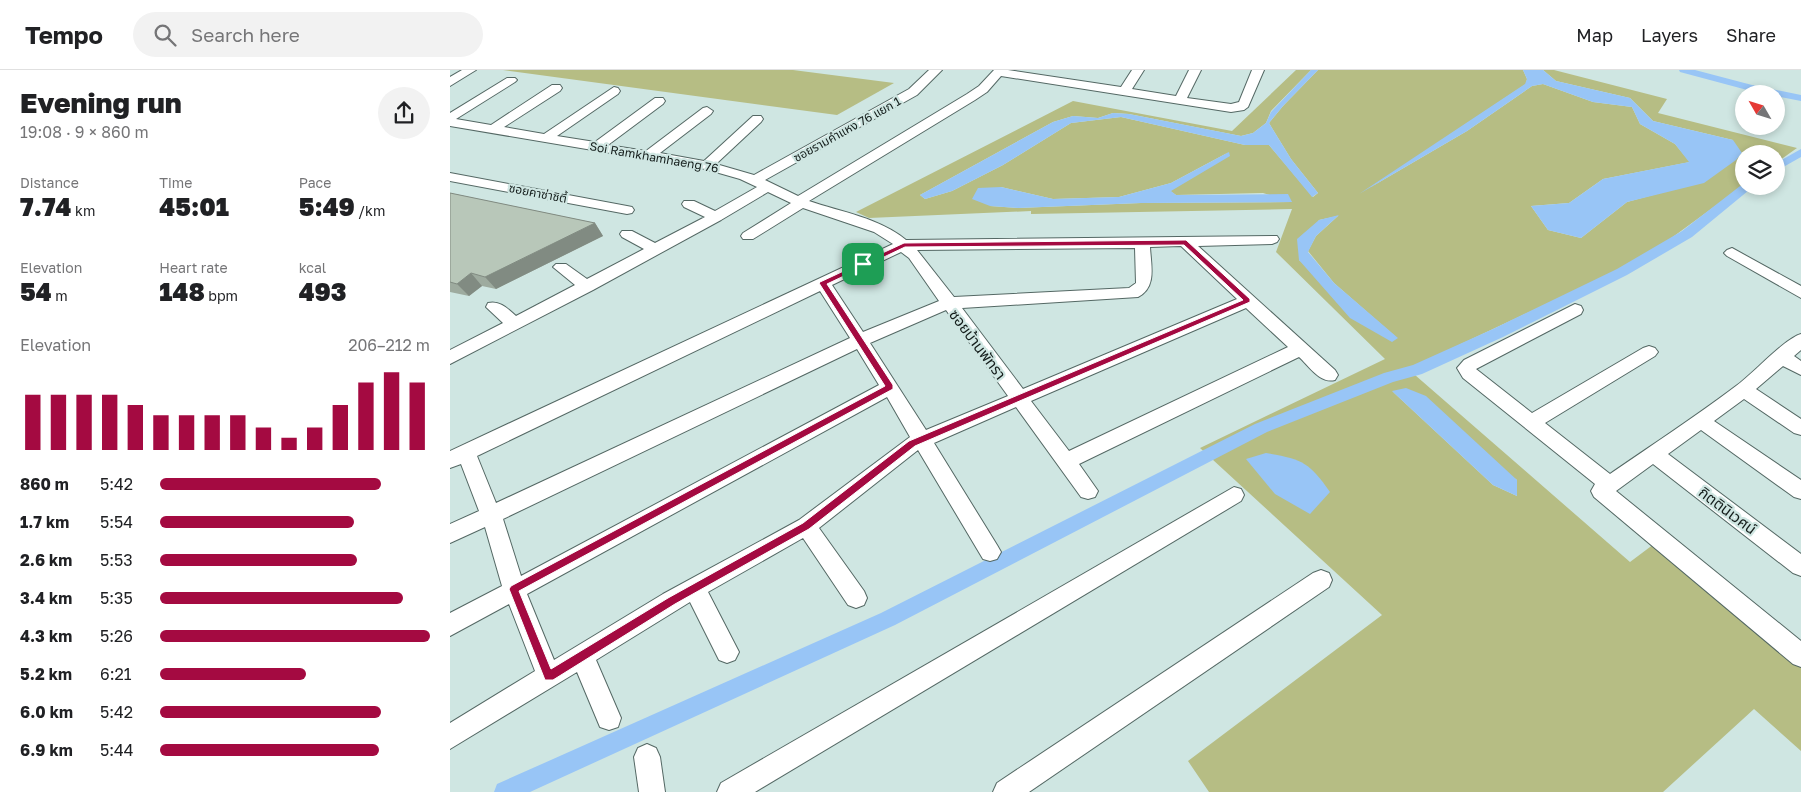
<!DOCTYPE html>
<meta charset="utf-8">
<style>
body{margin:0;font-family:"Golos Text","Noto Sans Thai",sans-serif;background:#f2f2f2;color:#202124;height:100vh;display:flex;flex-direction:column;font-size:19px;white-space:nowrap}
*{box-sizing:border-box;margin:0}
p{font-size:16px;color:#757577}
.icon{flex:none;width:28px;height:28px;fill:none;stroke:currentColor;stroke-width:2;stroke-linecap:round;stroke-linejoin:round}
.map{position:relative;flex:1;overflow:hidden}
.panel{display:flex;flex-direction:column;background:#fff;width:450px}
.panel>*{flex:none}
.needle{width:32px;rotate:309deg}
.controls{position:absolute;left:1285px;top:15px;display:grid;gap:10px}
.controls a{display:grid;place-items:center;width:50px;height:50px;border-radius:50%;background:#fff;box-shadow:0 2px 8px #0003;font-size:25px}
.pin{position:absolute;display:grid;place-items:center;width:42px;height:42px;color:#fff;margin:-21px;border-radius:10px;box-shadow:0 2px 8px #0006}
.round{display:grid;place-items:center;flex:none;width:52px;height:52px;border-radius:26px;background:#f2f2f2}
.headline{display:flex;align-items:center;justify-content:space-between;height:85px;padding:0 20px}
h1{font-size:28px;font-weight:800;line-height:38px}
.figures{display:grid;grid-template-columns:repeat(3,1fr);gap:8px;height:85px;padding:5px 20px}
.figures div{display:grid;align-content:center}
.figures b{font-size:25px;font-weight:800}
.figures small{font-size:14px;font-weight:400}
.figures p{font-size:14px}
.chart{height:140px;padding:10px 20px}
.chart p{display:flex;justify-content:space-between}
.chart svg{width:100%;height:90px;margin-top:5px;stroke:#a40a41;stroke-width:6}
ul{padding:0 20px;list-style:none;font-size:16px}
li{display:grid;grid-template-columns:80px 60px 1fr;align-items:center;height:38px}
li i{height:12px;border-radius:6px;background:#a40a41}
header{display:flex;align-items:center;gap:30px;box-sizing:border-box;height:70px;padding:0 25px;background:#fff;border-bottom:1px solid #e0e0e0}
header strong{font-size:24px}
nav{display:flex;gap:28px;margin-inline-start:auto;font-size:18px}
.search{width:350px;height:45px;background:#f2f2f2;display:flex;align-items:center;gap:12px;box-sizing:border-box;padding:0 18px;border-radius:28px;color:#757577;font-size:19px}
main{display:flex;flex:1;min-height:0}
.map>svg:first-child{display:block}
</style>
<header>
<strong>Tempo</strong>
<div class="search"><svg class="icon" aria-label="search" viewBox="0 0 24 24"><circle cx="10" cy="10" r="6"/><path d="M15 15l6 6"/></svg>Search here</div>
<nav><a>Map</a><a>Layers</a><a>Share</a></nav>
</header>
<main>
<section class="panel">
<div class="headline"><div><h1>Evening run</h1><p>19:08 · 9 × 860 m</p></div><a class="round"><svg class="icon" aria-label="share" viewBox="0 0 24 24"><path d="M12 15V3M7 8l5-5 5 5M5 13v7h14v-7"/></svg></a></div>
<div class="figures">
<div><p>Distance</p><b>7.74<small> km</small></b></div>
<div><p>Time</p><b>45:01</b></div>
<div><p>Pace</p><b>5:49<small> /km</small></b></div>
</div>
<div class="figures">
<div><p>Elevation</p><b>54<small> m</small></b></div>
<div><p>Heart rate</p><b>148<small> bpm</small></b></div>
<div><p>kcal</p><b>493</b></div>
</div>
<div class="chart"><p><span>Elevation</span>206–212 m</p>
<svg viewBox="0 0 160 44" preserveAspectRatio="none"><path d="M5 44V17M15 44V17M25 44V17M35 44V17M45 44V22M55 44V27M65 44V27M75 44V27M85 44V27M95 44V33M105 44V38M115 44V33M125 44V22M135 44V11M145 44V6M155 44V11"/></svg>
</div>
<ul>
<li><b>860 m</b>5:42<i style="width:82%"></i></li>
<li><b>1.7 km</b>5:54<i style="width:72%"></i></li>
<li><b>2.6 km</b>5:53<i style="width:73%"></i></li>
<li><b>3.4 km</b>5:35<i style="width:90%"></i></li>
<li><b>4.3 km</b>5:26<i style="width:100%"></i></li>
<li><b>5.2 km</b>6:21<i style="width:54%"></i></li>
<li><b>6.0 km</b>5:42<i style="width:82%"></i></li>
<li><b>6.9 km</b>5:44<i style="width:81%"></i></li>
</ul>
</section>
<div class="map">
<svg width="1351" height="722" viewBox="0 0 1351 722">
<rect width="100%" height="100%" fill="#cfe6e2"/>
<g fill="#b6bd84" fill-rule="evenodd">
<polygon points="53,0 343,0 444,13 387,45"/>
<path d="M846,0H861L821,41L816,53L803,63L791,66L679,44L663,43L648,48L623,46L603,52L470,125L475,129L502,121L553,95L621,53L671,47L795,75H819L863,127L868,123L841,89L819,53L833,36L868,0H1073L1077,9L1076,14L921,117L1017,61L1082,16L1093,14L1143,32L1182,37L1190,54L1225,74L1240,92L1153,109L1119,133L1081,136L1098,160L1131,168L1177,132L1214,122L1283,70L1203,51L1180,28L1106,11L1093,0H1104L1217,29L1208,43L1347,78L1326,93V84H1294V115L1220,169L1169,200L960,298L965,305L1180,492L1204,474L1351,595V681L1304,639L1213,722H759L738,691L932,545L750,378L935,289L826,182L842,139L581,144V141L419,148L406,142L623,31L782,61ZM779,82L720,121L726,125L813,123L842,132L691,133L568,138L540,136L551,117L603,129L669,127L721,113ZM888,146L866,166L858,181L884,213L947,268L849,190L869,150ZM942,321L1067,410V426L1043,415Z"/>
</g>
<g fill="#98c5f6">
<polygon points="861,0 868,0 833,36 819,53 841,89 868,123 862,127 819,75 795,75 671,47 621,53 553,95 502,121 475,129 470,125 603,52 623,46 648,48 663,43 679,44 791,66 803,63 816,53 821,42"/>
<polygon points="1073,0 1093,0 1106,11 1180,28 1203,51 1283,70 1292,83 1286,90 1254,113 1177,132 1131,168 1098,160 1081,136 1119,133 1153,109 1239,92 1225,74 1190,54 1182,37 1143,32 1093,14 1082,16 1017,61 909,124 1075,14 1077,9"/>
<polygon points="779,82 780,86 721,121 726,125 838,124 842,132 691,133 568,138 540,136 522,129 528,118 551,117 603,129 669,127 721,113"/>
<polygon points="889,145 866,166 858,182 884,213 948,268 942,272 900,248 849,190 847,169 869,150"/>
<polygon points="956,318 976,326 1067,410 1067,426 1043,415 942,321"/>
<path d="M816,383C852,389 859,392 880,422L860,444L825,424L796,389Z"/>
</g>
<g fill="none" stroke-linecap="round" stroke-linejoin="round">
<g fill="#98c5f6" fill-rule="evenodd">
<polygon points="1229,0 1245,0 1302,15 1351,25 1351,31 1326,26 1326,24 1301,21 1230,2"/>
<polygon points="1351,79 1351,87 1326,101 1326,93"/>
<polygon points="1294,113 1294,116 1304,116 1242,167 1177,205 1053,267 972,304 943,312 817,362 445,555 80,722 44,722 47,714 431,543 805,354 934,303 963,295 1043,259 1167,199 1232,161"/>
</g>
<g stroke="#546864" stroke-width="2">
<g id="minor">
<polygon points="12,0 26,0 0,16 0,7"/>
<path d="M479,0H492L467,25L315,110L348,126L517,24L529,16L544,0H558L671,17L682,0H694L682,19L726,26L739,0H751L737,28L781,34L789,32L802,0H814L798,37L794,40L781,42L551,6L537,22L525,30L359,131C391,142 430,148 456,170L827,166L829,169L827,172L822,174L748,176L885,300L888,305L885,310C870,314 859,296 849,287L629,394L648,421L645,427L638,429L631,427L566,337L484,373L547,475L551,482L547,489L540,491L533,489L468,380L369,458L414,521L417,528L414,535L406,538L398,535L353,468L258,522L289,582L285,590L277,593L269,590L240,532L146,590L171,648L168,657L159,660L150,657L127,602L0,679V653L85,601L59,534L0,566V543L52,516L35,457L0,473V454L29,441L11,394L0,398V381L443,174L424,162L353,138L303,169H293L291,166L293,163L341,133L318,122L271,150L143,220L0,294V280L53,253L36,237L38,233C50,230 58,239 66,246L125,215L103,197L106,194H116L137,209L194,179L172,167L170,164L172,161H182L205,173L255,147L234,137L232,134L234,131H244L265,141L307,117L290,109L255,99L0,56V43L57,8H65L67,10L65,12L6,49L41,55L102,15H110L112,18L110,21L54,57L94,64L164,17L168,18L170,21L168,24L107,66L145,72L205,28H213L215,31L213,34L158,75L196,81L253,38L257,37L263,41L261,44L210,83L254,91L303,46H311L313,49L311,52L266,94L304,105L459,19ZM731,176L787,229L573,319L512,238L688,227C707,217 701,196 700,177ZM685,178L686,213L679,218L504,227L467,180ZM451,182L459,188L489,231L413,262L382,215ZM370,221L400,268L46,433L27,386ZM796,238L838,277L619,381L581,331ZM496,240L558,326L476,360L420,273ZM407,279L429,315L71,506L53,449ZM437,327L460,367L349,450L213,524L104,590L77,524Z"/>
<polygon points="0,103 177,136 182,137 184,140 182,143 177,144 0,111"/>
<polygon points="1282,178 1351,216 1351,228 1277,186 1274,183 1277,180"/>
<path d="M1125,234L1131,236L1133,240L1131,244L1026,299L1082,343L1193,278L1199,276L1205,278L1208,282L1205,286L1095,353L1160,404C1202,375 1245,347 1286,316C1303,304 1334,269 1351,264V280L1344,286L1351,291V305L1333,296L1306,319L1351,349V365L1344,363L1294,329L1264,351L1351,410V429L1344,427L1251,360L1218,384L1351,484V506L1343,503L1203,394L1166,421L1351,571V597L1343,594L1144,427L1141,421L1145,414L1013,308L1007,298L1014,290Z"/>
<polygon points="784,417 791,419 794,425 791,431 305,722 267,722 271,713"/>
<polygon points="871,500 879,503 882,510 879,517 579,722 543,722 547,713 863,503"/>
<polygon points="197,674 206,678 210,687 215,722 189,722 184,687 188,678"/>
</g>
</g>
<use href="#minor" fill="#fff" fill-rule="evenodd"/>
</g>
<polygon fill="#9eab9f" points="0,123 145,153 153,166 46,219 32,216 19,226 0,222"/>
<g fill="#818b82">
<polygon points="145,153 153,166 46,219 35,207"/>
<polygon points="21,203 32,216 19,226 7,214"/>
</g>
<polygon fill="#b8c7b9" stroke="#818b82" points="0,123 145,153 35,207 21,203 7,214 0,212"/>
<path fill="#a40a41" stroke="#fff" fill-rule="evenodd" d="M736,170L800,229V232L465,376L359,459L225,534L103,610H95L59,519L61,516L435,316L369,213L370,212L454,173ZM734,175L793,230L459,371L353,453L218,528L101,599L69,521L443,319V315L377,214L455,177Z"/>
<g text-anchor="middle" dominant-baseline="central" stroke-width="4.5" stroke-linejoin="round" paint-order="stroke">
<g font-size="12" fill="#141d1b" stroke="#cfe6e2">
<text transform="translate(397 59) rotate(-29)">ซอยรามคำแหง 76 แยก 1</text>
<text transform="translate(204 87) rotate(10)">Soi Ramkhamhaeng 76</text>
<text transform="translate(88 123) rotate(11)">ซอยคาซ่าซิตี้</text>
</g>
<g font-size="15" fill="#141d1b" stroke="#cfe6e2">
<text transform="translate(528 274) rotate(53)">ซอยบ้านพัทรา</text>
<text transform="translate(1278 440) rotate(37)">กิตตินิเวศน์</text>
</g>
</g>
</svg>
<div class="controls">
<a><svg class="needle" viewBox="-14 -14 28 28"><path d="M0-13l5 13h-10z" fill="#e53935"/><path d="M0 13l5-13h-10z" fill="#757577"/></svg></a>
<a><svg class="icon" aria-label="layers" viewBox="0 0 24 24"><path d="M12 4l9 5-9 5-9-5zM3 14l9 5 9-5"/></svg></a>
</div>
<div class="pin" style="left:413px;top:194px;background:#1e9e55"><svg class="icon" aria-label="arrive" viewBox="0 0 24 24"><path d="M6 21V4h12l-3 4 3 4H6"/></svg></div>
</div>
</main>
